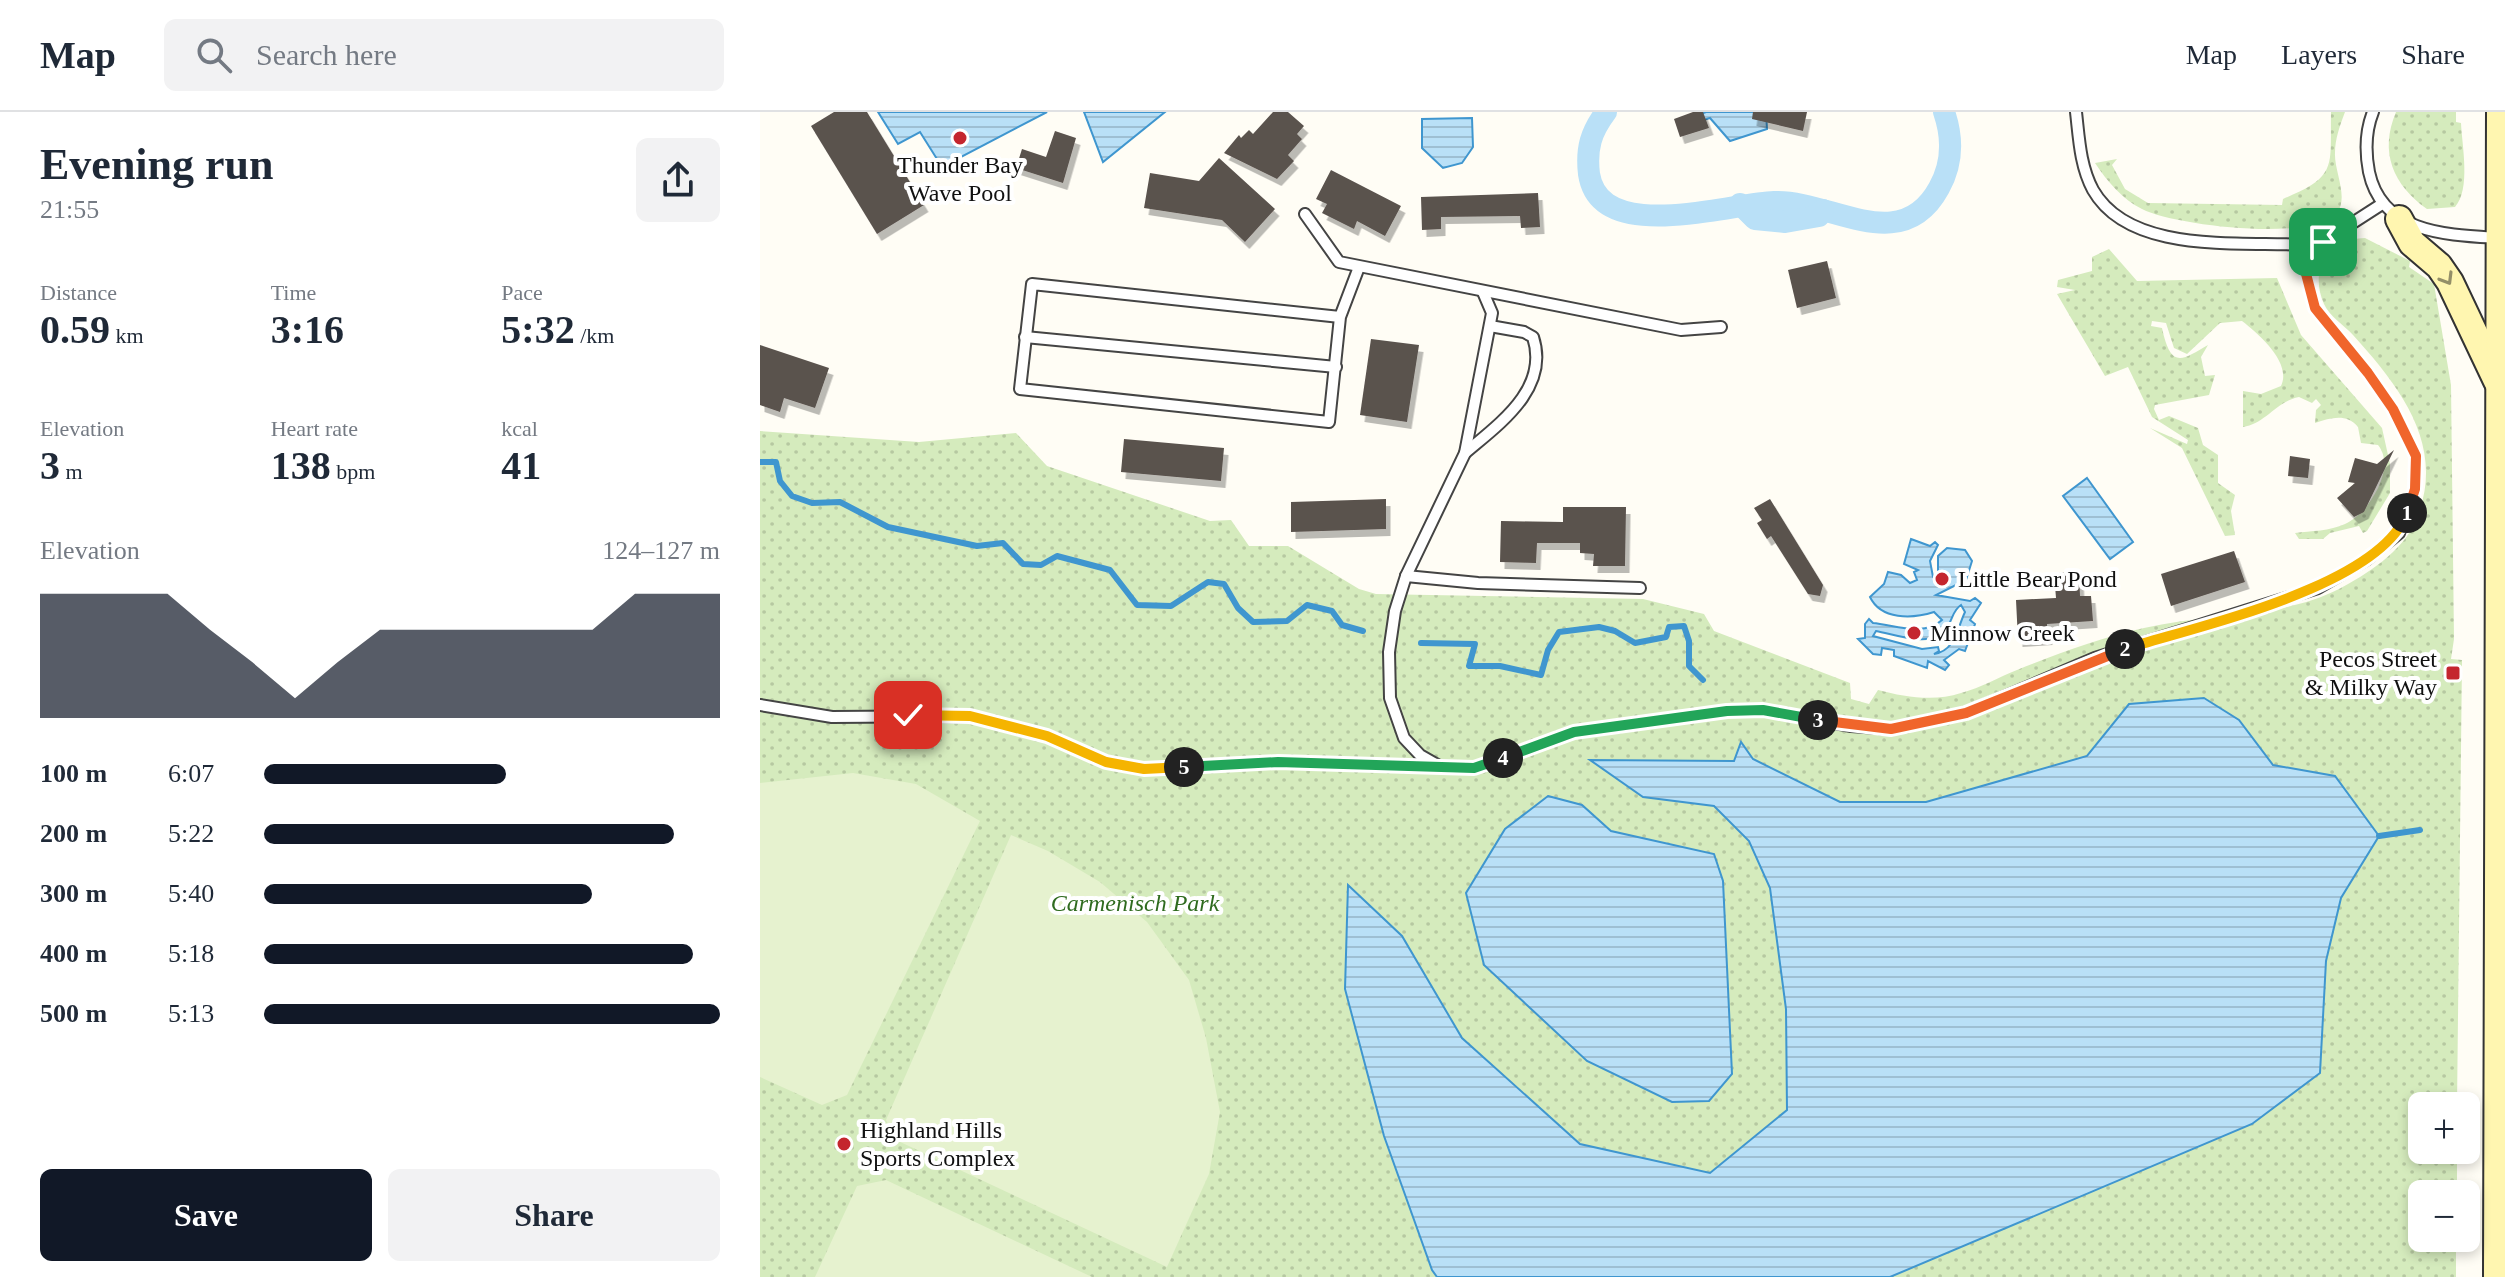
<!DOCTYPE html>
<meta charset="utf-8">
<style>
body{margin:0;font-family:"Times New Roman",serif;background:#f2f2f3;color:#1f2937;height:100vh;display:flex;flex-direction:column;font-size:30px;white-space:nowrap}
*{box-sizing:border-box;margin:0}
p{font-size:26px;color:#747a83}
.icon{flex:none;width:44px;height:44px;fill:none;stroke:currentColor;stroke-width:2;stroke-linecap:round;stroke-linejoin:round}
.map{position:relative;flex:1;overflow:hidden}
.sheet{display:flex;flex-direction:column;background:#fff;width:760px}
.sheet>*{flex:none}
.controls{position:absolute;left:1648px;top:980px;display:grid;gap:16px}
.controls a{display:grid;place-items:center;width:72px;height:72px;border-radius:12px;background:#fff;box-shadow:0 4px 12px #0003;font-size:40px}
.pin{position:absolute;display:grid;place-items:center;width:68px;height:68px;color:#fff;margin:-34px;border-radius:16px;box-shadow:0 4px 12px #0006}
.km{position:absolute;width:40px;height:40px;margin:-20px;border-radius:50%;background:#222;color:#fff;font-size:22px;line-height:40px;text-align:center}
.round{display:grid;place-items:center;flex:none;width:84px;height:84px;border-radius:12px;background:#f2f2f3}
.summary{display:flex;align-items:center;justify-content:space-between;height:136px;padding:0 40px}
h1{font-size:44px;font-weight:700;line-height:60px}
.figures{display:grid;grid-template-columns:repeat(3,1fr);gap:12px;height:136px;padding:8px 40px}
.figures div{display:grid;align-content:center}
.figures b{font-size:40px;font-weight:700}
.figures small{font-size:22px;font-weight:400}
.figures p{font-size:22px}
.chart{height:224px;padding:16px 40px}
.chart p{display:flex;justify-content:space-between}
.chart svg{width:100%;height:144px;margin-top:8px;fill:#111827;opacity:.7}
.button{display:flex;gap:16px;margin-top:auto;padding:16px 40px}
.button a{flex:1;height:92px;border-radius:12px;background:#111827;color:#fff;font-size:32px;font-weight:700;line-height:92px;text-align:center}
.button a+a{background:#f2f2f3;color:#1f2937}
ul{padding:0 40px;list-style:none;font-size:26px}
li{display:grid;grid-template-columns:128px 96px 1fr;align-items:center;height:60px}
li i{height:20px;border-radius:10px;background:#111827}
header{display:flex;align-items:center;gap:48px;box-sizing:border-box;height:112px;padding:0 40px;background:#fff;border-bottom:2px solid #e0e1e3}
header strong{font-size:38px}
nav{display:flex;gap:44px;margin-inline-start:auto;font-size:28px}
.search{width:560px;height:72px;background:#f2f2f3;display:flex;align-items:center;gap:20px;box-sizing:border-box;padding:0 28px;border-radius:12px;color:#747a83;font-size:30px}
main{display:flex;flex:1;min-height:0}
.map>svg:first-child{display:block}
</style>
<header>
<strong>Map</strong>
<div class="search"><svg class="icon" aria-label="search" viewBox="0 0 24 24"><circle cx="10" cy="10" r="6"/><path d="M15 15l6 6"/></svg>Search here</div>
<nav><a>Map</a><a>Layers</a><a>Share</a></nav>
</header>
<main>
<section class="sheet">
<div class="summary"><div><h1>Evening run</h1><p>21:55</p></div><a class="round"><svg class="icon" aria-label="share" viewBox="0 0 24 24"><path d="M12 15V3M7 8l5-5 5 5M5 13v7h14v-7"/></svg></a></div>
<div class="figures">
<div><p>Distance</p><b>0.59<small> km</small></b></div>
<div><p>Time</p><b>3:16</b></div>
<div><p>Pace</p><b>5:32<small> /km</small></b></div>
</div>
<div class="figures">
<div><p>Elevation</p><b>3<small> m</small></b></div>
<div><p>Heart rate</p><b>138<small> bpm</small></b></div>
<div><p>kcal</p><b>41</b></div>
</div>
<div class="chart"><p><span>Elevation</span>124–127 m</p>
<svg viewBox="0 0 160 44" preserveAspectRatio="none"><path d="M0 44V6L10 6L20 6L30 6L40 17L50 27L60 38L70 27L80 17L90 17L100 17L110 17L120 17L130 17L140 6L150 6L160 6V44z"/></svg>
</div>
<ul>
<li><b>100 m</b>6:07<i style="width:53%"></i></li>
<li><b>200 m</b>5:22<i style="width:90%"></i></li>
<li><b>300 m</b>5:40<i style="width:72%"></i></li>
<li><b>400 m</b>5:18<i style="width:94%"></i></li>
<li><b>500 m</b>5:13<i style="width:100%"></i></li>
</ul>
<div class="button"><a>Save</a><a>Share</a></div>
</section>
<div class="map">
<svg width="1745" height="1165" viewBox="0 0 1745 1165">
<defs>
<pattern id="grass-dots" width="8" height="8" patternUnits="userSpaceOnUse" patternTransform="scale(2)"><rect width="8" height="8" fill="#d5ebbd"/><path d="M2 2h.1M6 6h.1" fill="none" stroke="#b6c8a1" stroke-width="1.8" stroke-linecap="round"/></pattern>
<pattern id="water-rules" width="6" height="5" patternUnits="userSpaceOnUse" patternTransform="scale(2)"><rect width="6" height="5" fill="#b9e0f7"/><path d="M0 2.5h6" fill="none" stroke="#9ebfd3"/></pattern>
<filter id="shadow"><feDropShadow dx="4.5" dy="7" stdDeviation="0" flood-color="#0004"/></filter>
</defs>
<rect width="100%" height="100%" fill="#fffdf5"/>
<g fill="url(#grass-dots)">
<path d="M1571,0H1585C1580,13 1575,27 1575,41C1574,59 1589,85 1577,101C1554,130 1415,114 1382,97C1362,87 1347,69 1335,51L1357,47L1352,53L1365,77L1388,91L1522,93L1523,87C1578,64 1570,56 1571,0Z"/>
<path d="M1636,0H1696V10L1701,11C1702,34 1711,77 1695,95L1667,97C1633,73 1619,40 1636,0Z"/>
<path d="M1605,126L1650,149L1649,155L1674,172L1691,273L1694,527L1691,547L1702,548L1697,994H1662V1038H1697V1082H1662V1126H1696V1165H0V319L159,330L256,321L287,354L450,409L471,408L489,434H528L599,477L616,482L883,487L944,502L954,519L1090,571L1091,587L1109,592L1118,578C1145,585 1174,590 1201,581C1221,576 1239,565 1257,558C1297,542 1342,525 1384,516C1448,501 1520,507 1579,477C1606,463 1643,439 1655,410C1688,336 1641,276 1593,223C1584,213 1569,204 1564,192C1549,158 1567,127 1605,126Z"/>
<path d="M1349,137L1377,169L1517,166L1541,223L1622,316L1630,352V381L1607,419L1603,421L1599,414L1570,421L1563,427H1539L1535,421C1551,419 1570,419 1585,412C1609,401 1637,356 1618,333L1601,331L1598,315C1586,301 1571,306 1555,311L1556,298L1561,293L1556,287L1552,291L1539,285C1517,289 1505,312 1483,315V279L1501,282L1521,274C1532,251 1500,223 1482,209L1460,211L1427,242L1414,236L1406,211L1392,209L1391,214L1402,216C1411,258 1422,248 1448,233L1441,245L1445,264L1455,263L1449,283L1395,293L1394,297L1399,308L1409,304L1438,316L1443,333L1458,343V371L1475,383L1471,399L1475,423L1465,424L1422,336L1390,316L1427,332L1428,328L1392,305L1368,255L1345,264L1297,182L1315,178L1297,175L1298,168L1332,159V145Z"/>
</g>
<g fill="#e6f2cf">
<polygon points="93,661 156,672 220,709 87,983 62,993 0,965 0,671"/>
<polygon points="251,723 288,739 340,770 387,810 429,868 446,926 460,1000 449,1062 407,1155 136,1028 126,1008"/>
<polygon points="126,1068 332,1165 55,1165 97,1074"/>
</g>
<g fill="url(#water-rules)" stroke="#3f96cf" stroke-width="2" fill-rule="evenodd">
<polygon points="118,0 287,0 182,55 160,20 138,32"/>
<polygon points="324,0 405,0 343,50"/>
<polygon points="946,0 1006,0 1007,17 970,29 950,6 937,10 935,4"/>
<polygon points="712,6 713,35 702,51 683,56 662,36 662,7"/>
<polygon points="1327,366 1373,430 1350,447 1303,384"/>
<path d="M1151,427L1170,434L1175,430L1178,433L1170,449L1173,465L1178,464V444L1187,436L1205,438L1212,449L1206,468L1176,483L1210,489L1215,486L1221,491L1210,508L1215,512L1205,539L1199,537L1184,548L1189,553L1185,558L1168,549L1167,556L1134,544V538L1122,536L1121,543L1113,542L1098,527L1105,526V512L1109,507L1113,511C1135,513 1164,525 1182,508L1174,500C1152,507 1121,508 1110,485L1124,472L1128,460L1141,463L1150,471L1157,468L1154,460L1158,458L1144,452ZM1201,493L1205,500C1197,517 1195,539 1174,542L1179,539L1178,535L1162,537L1113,524L1116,519C1138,523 1173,538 1188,514C1193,506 1193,498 1201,493Z"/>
<polygon points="1444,586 1479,608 1513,653 1575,664 1619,724 1581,786 1566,849 1560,961 1492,1012 1130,1165 677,1165 672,1158 624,1024 585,877 588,773 642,824 702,926 820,1032 950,1061 1027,998 1026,897 1010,776 989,729 954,694 883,685 830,648 974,649 981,630 993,647 1080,690 1166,690 1327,644 1369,592"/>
<polygon points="788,684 822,693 851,719 954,742 963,769 972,962 949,989 912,990 827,949 724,853 706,781 745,717"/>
</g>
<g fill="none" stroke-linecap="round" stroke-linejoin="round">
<g stroke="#3f96cf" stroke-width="6">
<polyline points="0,350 16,350 20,369 32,384 52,391 80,390 128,415 217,434 243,431 263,452 281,453 297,444 350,458 377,493 411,494 448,470 464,472 478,496 493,510 527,509 547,493 572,499 582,513 603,519"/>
<polyline points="661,531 715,532 709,554 740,554 781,563 788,538 799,520 839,515 855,519 875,531 906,525 909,515 924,514 929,529 929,554 943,568"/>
<polyline points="1619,724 1660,718"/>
</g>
<g stroke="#b9e0f7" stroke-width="22">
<path d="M846,0C831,20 826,36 829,62C840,133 966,92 1014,90C1071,88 1141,146 1179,76C1193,51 1193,26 1184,0"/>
<polyline points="980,92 995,107 1025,110 1059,104 1063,98"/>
</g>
</g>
<g fill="#5a524d" filter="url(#shadow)">
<polygon points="74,0 107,0 164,93 117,122 51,14"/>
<polygon points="513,0 528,0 544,14 537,22 542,27 528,43 534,49 517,67 464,41 479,23 481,26 489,18 493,22"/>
<polygon points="933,0 943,0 949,16 920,25 914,7"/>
<polygon points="993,0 1047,0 1043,19 992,7"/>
<polygon points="295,19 316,26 303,71 256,56 262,37 286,45"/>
<polygon points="459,46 515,97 485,130 462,108 384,96 390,61 439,69"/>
<polygon points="571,58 641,94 625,124 597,109 594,117 562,101 567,92 556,87"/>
<polygon points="778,81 780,115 761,116 760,104 681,105 681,117 662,118 661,85"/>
<polygon points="1067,149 1076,186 1037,196 1028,158"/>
<polygon points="611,227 659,233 647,310 600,303"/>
<polygon points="0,233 69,256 55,296 24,286 20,300 0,293"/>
<polygon points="364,327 464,336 461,369 361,360"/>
<polygon points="1634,338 1604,400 1594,405 1577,386 1595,371 1588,370 1595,346 1617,352"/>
<polygon points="1530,344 1550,347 1548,366 1528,364"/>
<polygon points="626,387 626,417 531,420 531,390"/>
<polygon points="1010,387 1063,473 1060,484 1048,482 1011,424 1007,427 997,411 1002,408 994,396"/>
<polygon points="803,395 866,395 865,454 833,454 834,442 820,441 820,431 777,431 776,451 740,450 741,409 803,410"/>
<polygon points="1474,439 1485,470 1411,494 1401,462"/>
<polygon points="1319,460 1320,484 1331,484 1333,509 1287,512 1288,526 1258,528 1256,488 1296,486 1294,461"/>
</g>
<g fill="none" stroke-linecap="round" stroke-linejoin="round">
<g stroke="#444" stroke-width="14">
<g id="lane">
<path d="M1316,0C1319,26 1320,54 1333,78C1370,143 1481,129 1545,133L1563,130L1622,92"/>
<path d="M1613,0C1605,20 1605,39 1609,60C1622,122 1688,123 1739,126"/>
<polyline points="545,102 579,150 921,218 961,215"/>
<polyline points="580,205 272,172 260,277 569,310 580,205 599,155"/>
<polyline points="265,225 576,255"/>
<path d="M705,341C739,312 790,277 773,225L764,220L730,214"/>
<polyline points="646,464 718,471 880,476"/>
<polyline points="0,593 72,605 210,604 287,624 346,650 384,657 518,650 714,656 814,620 967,599 1003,598 1091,614 1131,617 1206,601 1335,546 1558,476 1606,448 1639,421 1655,377 1656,344 1633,297 1608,261 1555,196 1545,158 1545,133"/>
<polyline points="681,655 660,643 644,626 630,586 629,540 635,499 646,464 705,341 732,201 723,180"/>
</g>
</g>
<g stroke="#333" stroke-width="30">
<g id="secondary">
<polyline points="1639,107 1652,131 1679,154 1690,170 1737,269"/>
<polyline points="1737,1165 1740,0"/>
</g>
</g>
<use href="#lane" stroke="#fff" stroke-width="10"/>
<use href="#secondary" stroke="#fff6b0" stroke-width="26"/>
</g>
<defs><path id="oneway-chevron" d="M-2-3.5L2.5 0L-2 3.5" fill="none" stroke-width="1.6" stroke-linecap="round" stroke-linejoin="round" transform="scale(2)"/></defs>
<use stroke="#948f68" href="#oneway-chevron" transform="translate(1687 167) rotate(59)"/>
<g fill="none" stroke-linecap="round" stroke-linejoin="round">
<g stroke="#fff" stroke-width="16">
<polyline id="split-1" points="1563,130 1545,133 1545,158 1555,196 1608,261 1633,297 1656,344 1655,377 1647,401"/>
</g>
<g stroke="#fff" stroke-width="16">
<path id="split-2" d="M1365,537C1437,514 1619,475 1647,401"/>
</g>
<g stroke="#fff" stroke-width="16">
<polyline id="split-3" points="1058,608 1131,617 1206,601 1365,537"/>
</g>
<g stroke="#fff" stroke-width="16">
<polyline id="split-4" points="743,646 814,620 967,599 1003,598 1058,608"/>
</g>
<g stroke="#fff" stroke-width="16">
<polyline id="split-5" points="424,655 518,650 714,656 743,646"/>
</g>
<g stroke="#fff" stroke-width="16">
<polyline id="split-6" points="148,603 210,604 287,624 346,650 384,657 424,655"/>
</g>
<use href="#split-1" stroke="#f0652b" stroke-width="10"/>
<use href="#split-2" stroke="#f5b400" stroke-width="10"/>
<use href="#split-3" stroke="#f0652b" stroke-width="10"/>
<use href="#split-4" stroke="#22a559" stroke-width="10"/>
<use href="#split-5" stroke="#22a559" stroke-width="10"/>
<use href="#split-6" stroke="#f5b400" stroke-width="10"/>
</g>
<g fill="#c4262e" stroke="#fff" stroke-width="3">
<circle cx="200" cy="26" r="8"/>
<circle cx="1182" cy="467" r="8"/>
<circle cx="1154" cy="521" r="8"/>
<rect x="1685" y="553" width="16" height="16" rx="4"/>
<circle cx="84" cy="1032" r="8"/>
</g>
<g text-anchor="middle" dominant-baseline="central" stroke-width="8" stroke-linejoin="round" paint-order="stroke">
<g font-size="24" fill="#111" stroke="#fff" text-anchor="start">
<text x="200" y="53" text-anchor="middle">Thunder Bay<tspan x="200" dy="28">Wave Pool</tspan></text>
<text x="1198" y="467">Little Bear Pond</text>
<text x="1170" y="521">Minnow Creek</text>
<text x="1677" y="547" text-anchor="end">Pecos Street<tspan x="1677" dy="28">&amp; Milky Way</tspan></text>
<text x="100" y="1018">Highland Hills<tspan x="100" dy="28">Sports Complex</tspan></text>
</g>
<g font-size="24" font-style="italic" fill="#2f6b1f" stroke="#fff">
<text x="375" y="791">Carmenisch Park</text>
</g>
</g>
</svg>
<div class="controls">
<a>+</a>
<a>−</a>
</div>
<div class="pin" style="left:1563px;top:130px;background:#1e9e55"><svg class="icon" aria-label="arrive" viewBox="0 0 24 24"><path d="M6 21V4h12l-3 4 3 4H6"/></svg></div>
<div class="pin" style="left:148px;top:603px;background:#d93025"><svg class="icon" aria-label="check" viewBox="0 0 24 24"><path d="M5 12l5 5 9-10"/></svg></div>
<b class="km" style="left:1647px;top:401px">1</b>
<b class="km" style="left:1365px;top:537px">2</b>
<b class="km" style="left:1058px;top:608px">3</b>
<b class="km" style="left:743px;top:646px">4</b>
<b class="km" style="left:424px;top:655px">5</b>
</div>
</main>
